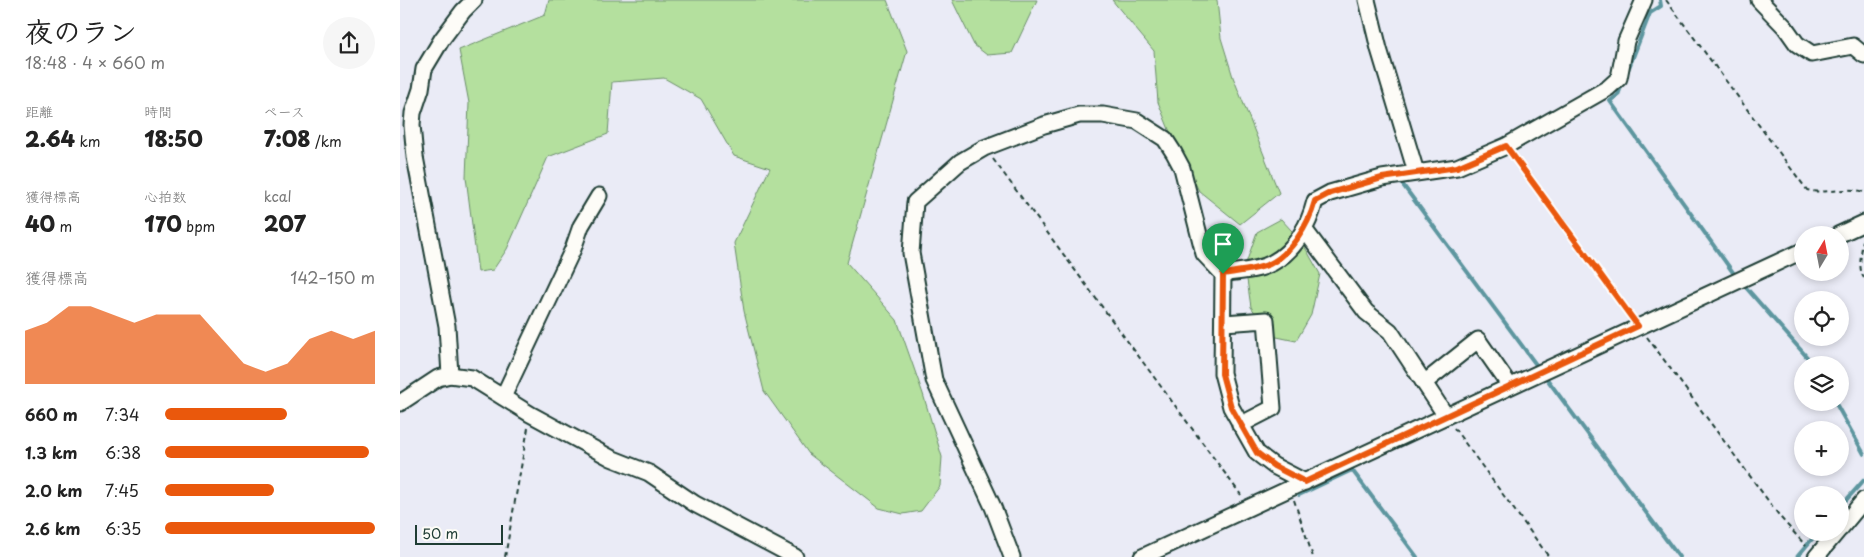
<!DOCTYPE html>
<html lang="ja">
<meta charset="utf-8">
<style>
body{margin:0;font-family:"Playpen Sans","Klee One",sans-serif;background:#f6f6f6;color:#222;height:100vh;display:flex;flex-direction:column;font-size:19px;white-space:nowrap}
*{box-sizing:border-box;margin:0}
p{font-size:16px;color:#767676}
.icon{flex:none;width:28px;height:28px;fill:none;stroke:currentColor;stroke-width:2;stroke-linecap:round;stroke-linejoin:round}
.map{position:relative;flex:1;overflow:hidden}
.sheet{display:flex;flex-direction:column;background:#fff;width:400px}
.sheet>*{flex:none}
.needle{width:32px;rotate:10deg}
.controls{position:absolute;left:1394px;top:226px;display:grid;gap:10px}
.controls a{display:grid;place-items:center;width:55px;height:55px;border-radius:50%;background:#fff;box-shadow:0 2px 8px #0003;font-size:25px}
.scale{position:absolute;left:15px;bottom:12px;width:88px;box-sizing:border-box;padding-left:5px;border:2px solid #1f3d34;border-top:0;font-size:14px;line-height:18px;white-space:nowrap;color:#1f3d34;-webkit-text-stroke:4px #fdfcf7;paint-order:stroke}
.pin{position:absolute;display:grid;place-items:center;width:42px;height:42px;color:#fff;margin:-51px -21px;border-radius:50% 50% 50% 0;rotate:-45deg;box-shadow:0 0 5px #0007}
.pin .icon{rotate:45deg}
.round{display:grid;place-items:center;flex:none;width:52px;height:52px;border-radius:26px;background:#f6f6f6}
.overview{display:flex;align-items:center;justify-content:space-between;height:85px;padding:0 25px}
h1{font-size:28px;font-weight:800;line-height:38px}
.stats{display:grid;grid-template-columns:repeat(3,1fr);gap:8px;height:85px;padding:5px 25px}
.stats div{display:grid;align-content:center}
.stats b{font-size:21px;font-weight:800}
.stats small{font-size:14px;font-weight:400}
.stats p{font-size:14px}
.chart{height:140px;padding:10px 25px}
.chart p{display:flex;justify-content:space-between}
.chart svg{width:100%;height:90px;margin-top:5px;fill:#ea580c;opacity:.7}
ul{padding:0 25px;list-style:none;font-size:16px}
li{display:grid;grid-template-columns:80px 60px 1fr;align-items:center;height:38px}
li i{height:12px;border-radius:6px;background:#ea580c}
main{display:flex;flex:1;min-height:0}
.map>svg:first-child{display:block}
</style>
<main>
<section class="sheet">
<div class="overview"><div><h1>夜のラン</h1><p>18:48 · 4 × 660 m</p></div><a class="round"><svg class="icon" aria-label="share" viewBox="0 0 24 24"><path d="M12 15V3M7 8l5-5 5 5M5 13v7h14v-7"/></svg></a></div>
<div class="stats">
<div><p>距離</p><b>2.64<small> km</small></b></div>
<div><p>時間</p><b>18:50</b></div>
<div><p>ペース</p><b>7:08<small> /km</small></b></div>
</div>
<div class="stats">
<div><p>獲得標高</p><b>40<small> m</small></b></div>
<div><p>心拍数</p><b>170<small> bpm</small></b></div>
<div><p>kcal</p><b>207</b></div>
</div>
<div class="chart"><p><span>獲得標高</span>142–150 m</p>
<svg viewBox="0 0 160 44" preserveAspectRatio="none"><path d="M0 44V18L10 14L20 6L30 6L40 10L50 14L60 10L70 10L80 10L90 22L100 34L110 38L120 34L130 22L140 18L150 22L160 18V44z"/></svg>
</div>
<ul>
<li><b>660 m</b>7:34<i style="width:58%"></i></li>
<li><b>1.3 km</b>6:38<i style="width:97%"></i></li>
<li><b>2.0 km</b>7:45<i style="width:52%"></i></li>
<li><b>2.6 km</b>6:35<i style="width:100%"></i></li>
</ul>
</section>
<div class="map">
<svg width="1464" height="557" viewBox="0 0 1464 557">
<rect width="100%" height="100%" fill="#eaebf6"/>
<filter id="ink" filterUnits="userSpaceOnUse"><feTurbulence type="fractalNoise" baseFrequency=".02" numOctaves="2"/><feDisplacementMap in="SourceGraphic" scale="10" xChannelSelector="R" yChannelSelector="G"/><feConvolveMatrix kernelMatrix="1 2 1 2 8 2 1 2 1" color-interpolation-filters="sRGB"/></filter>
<g filter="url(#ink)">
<g fill="#b4e09e" stroke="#6a8e69">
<polygon points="149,0 487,0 507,51 447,263 497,320 523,394 542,457 540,486 521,511 503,514 479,508 409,454 364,391 344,311 334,243 370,168 334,156 301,99 264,78 212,82 208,134 148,157 107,249 93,270 78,272 66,177 69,103 59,50 145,15"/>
<polygon points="552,0 637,0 612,53 587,55 574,45"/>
<polygon points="712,0 817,0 821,38 833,77 879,193 840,224 799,191 772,137 758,102 754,51"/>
<polygon points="881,219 902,242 920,274 911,315 896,341 872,336 851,307 845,266 857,232"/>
</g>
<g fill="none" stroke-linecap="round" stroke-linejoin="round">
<g stroke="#5d969f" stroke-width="4">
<polyline points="1228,70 1250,13 1261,6 1260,0"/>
<polyline points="1223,81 1218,95 1210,101 1337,278"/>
<polyline points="1000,181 1140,370"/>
<polyline points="1342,283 1414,365"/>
<polyline points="1144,375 1279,557"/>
<polyline points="1435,402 1464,454"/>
<polyline points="899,495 952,470 1017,557"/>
<polyline points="1440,507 1464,480"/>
<polyline points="1397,557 1418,532"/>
</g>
<g stroke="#1f3d34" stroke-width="19">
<g id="minor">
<polyline points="967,0 979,49 1016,172"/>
<polyline points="1359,0 1385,27 1397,44 1412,54 1453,46 1464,55"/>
<polyline points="904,229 966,312 990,331 1046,416"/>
<polyline points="1438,235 1464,223"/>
<path d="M823,274C839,271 858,271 872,263C895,251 909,225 915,201L930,193L982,178L1057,167L1106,146L1208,88L1219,78L1226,41L1244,0"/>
<polyline points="824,323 866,320 873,408 840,425"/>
<polyline points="50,375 47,326 15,157 12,125 13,113 21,89 24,69 42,39 63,11 74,0"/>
<polyline points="1024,383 1078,340 1110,386"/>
<polyline points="103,397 173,249 181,226 199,196"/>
<polyline points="0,403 38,378 50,375 72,378 130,414 211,458 249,473 295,504 395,557"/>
<polyline points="1440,529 1464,500"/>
<polyline points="612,557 593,507 534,380 511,253 515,202 560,162 584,148 644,125 679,115 703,115 737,121 765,139 774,153 782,168 804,254 823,274 822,373 831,407 857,453 874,466 905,482"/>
<polyline points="742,557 1402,251"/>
<polyline points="1416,557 1437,532"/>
</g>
</g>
<g stroke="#1f3d34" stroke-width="2" stroke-dasharray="5 4" stroke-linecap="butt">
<path d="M1266,0L1407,190C1426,195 1445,186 1464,192"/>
<polyline points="1113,157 1231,316"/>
<polyline points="593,159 841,495"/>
<path d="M1463,239C1462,251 1457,268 1464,278"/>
<polyline points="1247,337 1381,518 1406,546"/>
<polyline points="1054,428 1149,557"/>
<polyline points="894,500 913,557"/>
<polyline points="105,557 128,428"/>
</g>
<use href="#minor" stroke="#fdfcf7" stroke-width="15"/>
</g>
</g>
<g fill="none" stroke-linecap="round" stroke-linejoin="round" filter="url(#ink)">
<g stroke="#fff" stroke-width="10">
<path id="route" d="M1106,146L1238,326L905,482L874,466L857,453L831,407L822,374L823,274C858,268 875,270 897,239C906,226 911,216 915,201L930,193L982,178L1057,167Z"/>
</g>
<use href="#route" stroke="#ea580c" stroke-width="6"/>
</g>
</svg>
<div class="controls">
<a><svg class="needle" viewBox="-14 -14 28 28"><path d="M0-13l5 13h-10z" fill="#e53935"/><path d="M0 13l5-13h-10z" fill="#767676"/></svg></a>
<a><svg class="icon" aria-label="locate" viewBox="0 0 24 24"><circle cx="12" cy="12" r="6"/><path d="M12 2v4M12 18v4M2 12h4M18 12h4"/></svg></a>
<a><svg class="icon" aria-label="layers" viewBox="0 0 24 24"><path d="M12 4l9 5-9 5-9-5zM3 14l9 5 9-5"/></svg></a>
<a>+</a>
<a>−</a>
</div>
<div class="scale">50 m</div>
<div class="pin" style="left:823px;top:274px;background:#1e9e55"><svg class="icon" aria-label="arrive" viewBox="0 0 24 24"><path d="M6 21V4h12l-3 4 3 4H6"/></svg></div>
</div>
</main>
